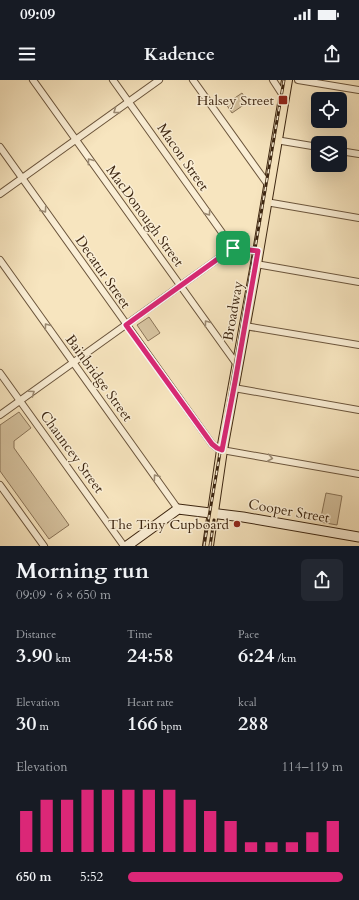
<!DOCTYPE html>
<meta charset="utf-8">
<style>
body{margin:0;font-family:Cardo,serif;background:#242831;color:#f1f3f6;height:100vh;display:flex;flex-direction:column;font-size:15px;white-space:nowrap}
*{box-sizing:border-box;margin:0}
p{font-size:13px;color:#9ea1a6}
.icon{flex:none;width:22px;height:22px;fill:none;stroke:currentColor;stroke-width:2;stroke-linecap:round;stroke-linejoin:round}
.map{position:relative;height:466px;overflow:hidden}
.panel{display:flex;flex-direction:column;background:#171b24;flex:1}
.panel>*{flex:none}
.tools{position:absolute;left:311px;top:12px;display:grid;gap:8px}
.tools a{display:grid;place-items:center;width:36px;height:36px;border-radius:6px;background:#171b24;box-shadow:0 4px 16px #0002;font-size:20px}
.pin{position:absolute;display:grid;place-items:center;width:34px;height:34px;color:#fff;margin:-17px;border-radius:8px;box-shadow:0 2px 6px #0006}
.round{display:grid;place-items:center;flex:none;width:42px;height:42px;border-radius:6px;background:#242831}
.overview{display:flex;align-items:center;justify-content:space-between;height:68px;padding:0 16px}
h1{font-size:22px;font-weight:600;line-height:30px}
.figures{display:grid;grid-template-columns:repeat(3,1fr);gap:6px;height:68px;padding:4px 16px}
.figures div{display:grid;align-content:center}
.figures b{font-size:20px;font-weight:600}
.figures small{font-size:11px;font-weight:400}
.figures p{font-size:11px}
.chart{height:112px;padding:8px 16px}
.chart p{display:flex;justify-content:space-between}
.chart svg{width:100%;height:72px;margin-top:4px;stroke:#db2777;stroke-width:6}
ul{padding:0 16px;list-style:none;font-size:13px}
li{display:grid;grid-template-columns:64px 48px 1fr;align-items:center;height:30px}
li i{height:10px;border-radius:5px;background:#db2777}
.status{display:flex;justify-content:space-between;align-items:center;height:28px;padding:0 20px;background:#171b24;direction:ltr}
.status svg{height:11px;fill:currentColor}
header{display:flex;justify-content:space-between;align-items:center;height:52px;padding:0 16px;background:#171b24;font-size:18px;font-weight:600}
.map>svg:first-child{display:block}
</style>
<div class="status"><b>09:09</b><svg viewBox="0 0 49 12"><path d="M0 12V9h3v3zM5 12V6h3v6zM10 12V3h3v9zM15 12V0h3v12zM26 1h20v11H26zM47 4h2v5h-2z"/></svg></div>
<header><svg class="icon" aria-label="menu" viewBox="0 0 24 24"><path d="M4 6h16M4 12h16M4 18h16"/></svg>Kadence<svg class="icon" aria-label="share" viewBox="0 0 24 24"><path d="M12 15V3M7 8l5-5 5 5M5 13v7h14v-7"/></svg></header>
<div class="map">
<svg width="359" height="466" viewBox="0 0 359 466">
<rect width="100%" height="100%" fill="#f7e5bf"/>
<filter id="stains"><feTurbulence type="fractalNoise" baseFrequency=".005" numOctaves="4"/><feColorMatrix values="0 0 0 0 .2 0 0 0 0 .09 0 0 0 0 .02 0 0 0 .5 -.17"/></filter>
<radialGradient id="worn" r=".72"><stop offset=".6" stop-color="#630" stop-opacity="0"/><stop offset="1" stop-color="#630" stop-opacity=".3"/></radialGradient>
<g fill="#d7c4a1" stroke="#8a7458">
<polygon points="242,13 248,22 232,33 226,24"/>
<polygon points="149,237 160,253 148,261 137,245"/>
<polygon points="19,332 31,348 14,361 14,368 69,445 49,459 0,391 0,345"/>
<polygon points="326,413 342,416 337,445 320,442"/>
</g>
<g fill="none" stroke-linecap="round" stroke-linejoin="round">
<g stroke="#6b553c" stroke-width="8">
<g id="street">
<polyline points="33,0 238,286"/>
<polyline points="113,0 233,168"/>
<polyline points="193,0 269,106"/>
<polyline points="273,0 284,17"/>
<polyline points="298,0 359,10"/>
<polyline points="276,60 318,67"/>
<polyline points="0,67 212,364 217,368 222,370 359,394"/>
<polyline points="340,71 359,74"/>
<polyline points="0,114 159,0"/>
<polyline points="266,122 359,138"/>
<polyline points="0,180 178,429"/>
<polyline points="256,184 359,202"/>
<polyline points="245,246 359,265"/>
<polyline points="0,293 124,466"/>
<polyline points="234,308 359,330"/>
<polyline points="0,335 180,206 233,168 258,171"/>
<polyline points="0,405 44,466"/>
</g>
</g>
<g stroke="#3c2510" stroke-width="11">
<polyline id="secondary" points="127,466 178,429 243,437 359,457"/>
</g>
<g stroke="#3c2510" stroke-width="12">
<polyline id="primary" points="208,466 222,370 256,184 287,0"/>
</g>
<use href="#street" stroke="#faeed5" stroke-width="6"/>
<use href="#secondary" stroke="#faeed5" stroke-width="9"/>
<use href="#primary" stroke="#f7e5bf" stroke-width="10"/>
<g stroke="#3c2510" stroke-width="3">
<g id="rail">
<polyline points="204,466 284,0"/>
<polyline points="210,466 214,440"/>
</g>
</g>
<use href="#rail" stroke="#faeed5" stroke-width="1.5" stroke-dasharray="4.5" stroke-linecap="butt"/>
</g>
<defs><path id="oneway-chevron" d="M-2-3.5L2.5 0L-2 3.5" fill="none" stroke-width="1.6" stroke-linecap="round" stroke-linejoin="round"/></defs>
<g stroke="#9b8a72">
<use href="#oneway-chevron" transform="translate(116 31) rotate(144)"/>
<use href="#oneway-chevron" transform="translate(90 81) rotate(-126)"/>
<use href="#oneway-chevron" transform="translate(44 130) rotate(55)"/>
<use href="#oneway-chevron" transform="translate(208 133) rotate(55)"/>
<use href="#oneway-chevron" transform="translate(207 243) rotate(-126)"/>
<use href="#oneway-chevron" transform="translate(47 246) rotate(-126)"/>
<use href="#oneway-chevron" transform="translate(32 313) rotate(-35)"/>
<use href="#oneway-chevron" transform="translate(270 378) rotate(10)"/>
<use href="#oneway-chevron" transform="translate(156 397) rotate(-126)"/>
</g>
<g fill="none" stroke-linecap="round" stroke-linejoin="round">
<g stroke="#fff" stroke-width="8">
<polygon id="route" points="233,168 258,171 235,302 222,370 217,368 212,364 126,245"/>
</g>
<use href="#route" stroke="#db2777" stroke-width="5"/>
</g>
<g fill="#8f2418" stroke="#faeed5" stroke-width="1.5">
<rect x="278" y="15" width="10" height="10" rx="2"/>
<circle cx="237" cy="444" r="4"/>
</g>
<g text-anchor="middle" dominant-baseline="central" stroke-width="3" stroke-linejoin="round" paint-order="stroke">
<g font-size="14" fill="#3c2510" stroke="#faeed5" text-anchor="end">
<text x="274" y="20">Halsey Street</text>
<text x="229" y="444">The Tiny Cupboard</text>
</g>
<g font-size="14" fill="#3c2510" stroke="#faeed5">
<text transform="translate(183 77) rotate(55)">Macon Street</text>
<text transform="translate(145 136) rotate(54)">MacDonough Street</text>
<text transform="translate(103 192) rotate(55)">Decatur Street</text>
<text transform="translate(233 231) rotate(-80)">Broadway</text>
<text transform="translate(99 298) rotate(54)">Bainbridge Street</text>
<text transform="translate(72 372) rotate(54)">Chauncey Street</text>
<text transform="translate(289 431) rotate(10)">Cooper Street</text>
</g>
</g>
<rect width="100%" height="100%" filter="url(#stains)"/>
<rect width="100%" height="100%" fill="url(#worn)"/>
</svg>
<div class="tools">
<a><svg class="icon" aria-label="locate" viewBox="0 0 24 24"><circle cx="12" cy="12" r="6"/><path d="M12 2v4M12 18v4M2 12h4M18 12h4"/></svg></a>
<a><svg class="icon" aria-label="layers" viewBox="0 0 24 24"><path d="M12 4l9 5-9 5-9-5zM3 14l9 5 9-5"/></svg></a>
</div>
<div class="pin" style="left:233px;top:168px;background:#1e9e55"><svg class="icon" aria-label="arrive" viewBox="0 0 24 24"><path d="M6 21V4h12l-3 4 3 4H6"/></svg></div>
</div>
<section class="panel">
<div class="overview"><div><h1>Morning run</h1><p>09:09 · 6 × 650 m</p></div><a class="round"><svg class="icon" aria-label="share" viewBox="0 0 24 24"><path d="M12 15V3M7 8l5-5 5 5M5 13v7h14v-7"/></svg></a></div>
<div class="figures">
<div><p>Distance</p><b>3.90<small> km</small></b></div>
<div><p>Time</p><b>24:58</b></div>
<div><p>Pace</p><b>6:24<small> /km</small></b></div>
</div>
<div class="figures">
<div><p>Elevation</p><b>30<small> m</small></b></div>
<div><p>Heart rate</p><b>166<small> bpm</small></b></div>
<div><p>kcal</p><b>288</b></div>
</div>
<div class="chart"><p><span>Elevation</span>114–119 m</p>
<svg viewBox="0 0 160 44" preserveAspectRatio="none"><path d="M5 44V19M15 44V12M25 44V12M35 44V6M45 44V6M55 44V6M65 44V6M75 44V6M85 44V12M95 44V19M105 44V25M115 44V38M125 44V38M135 44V38M145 44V32M155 44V25"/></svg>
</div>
<ul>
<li><b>650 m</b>5:52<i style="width:100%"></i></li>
</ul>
</section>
